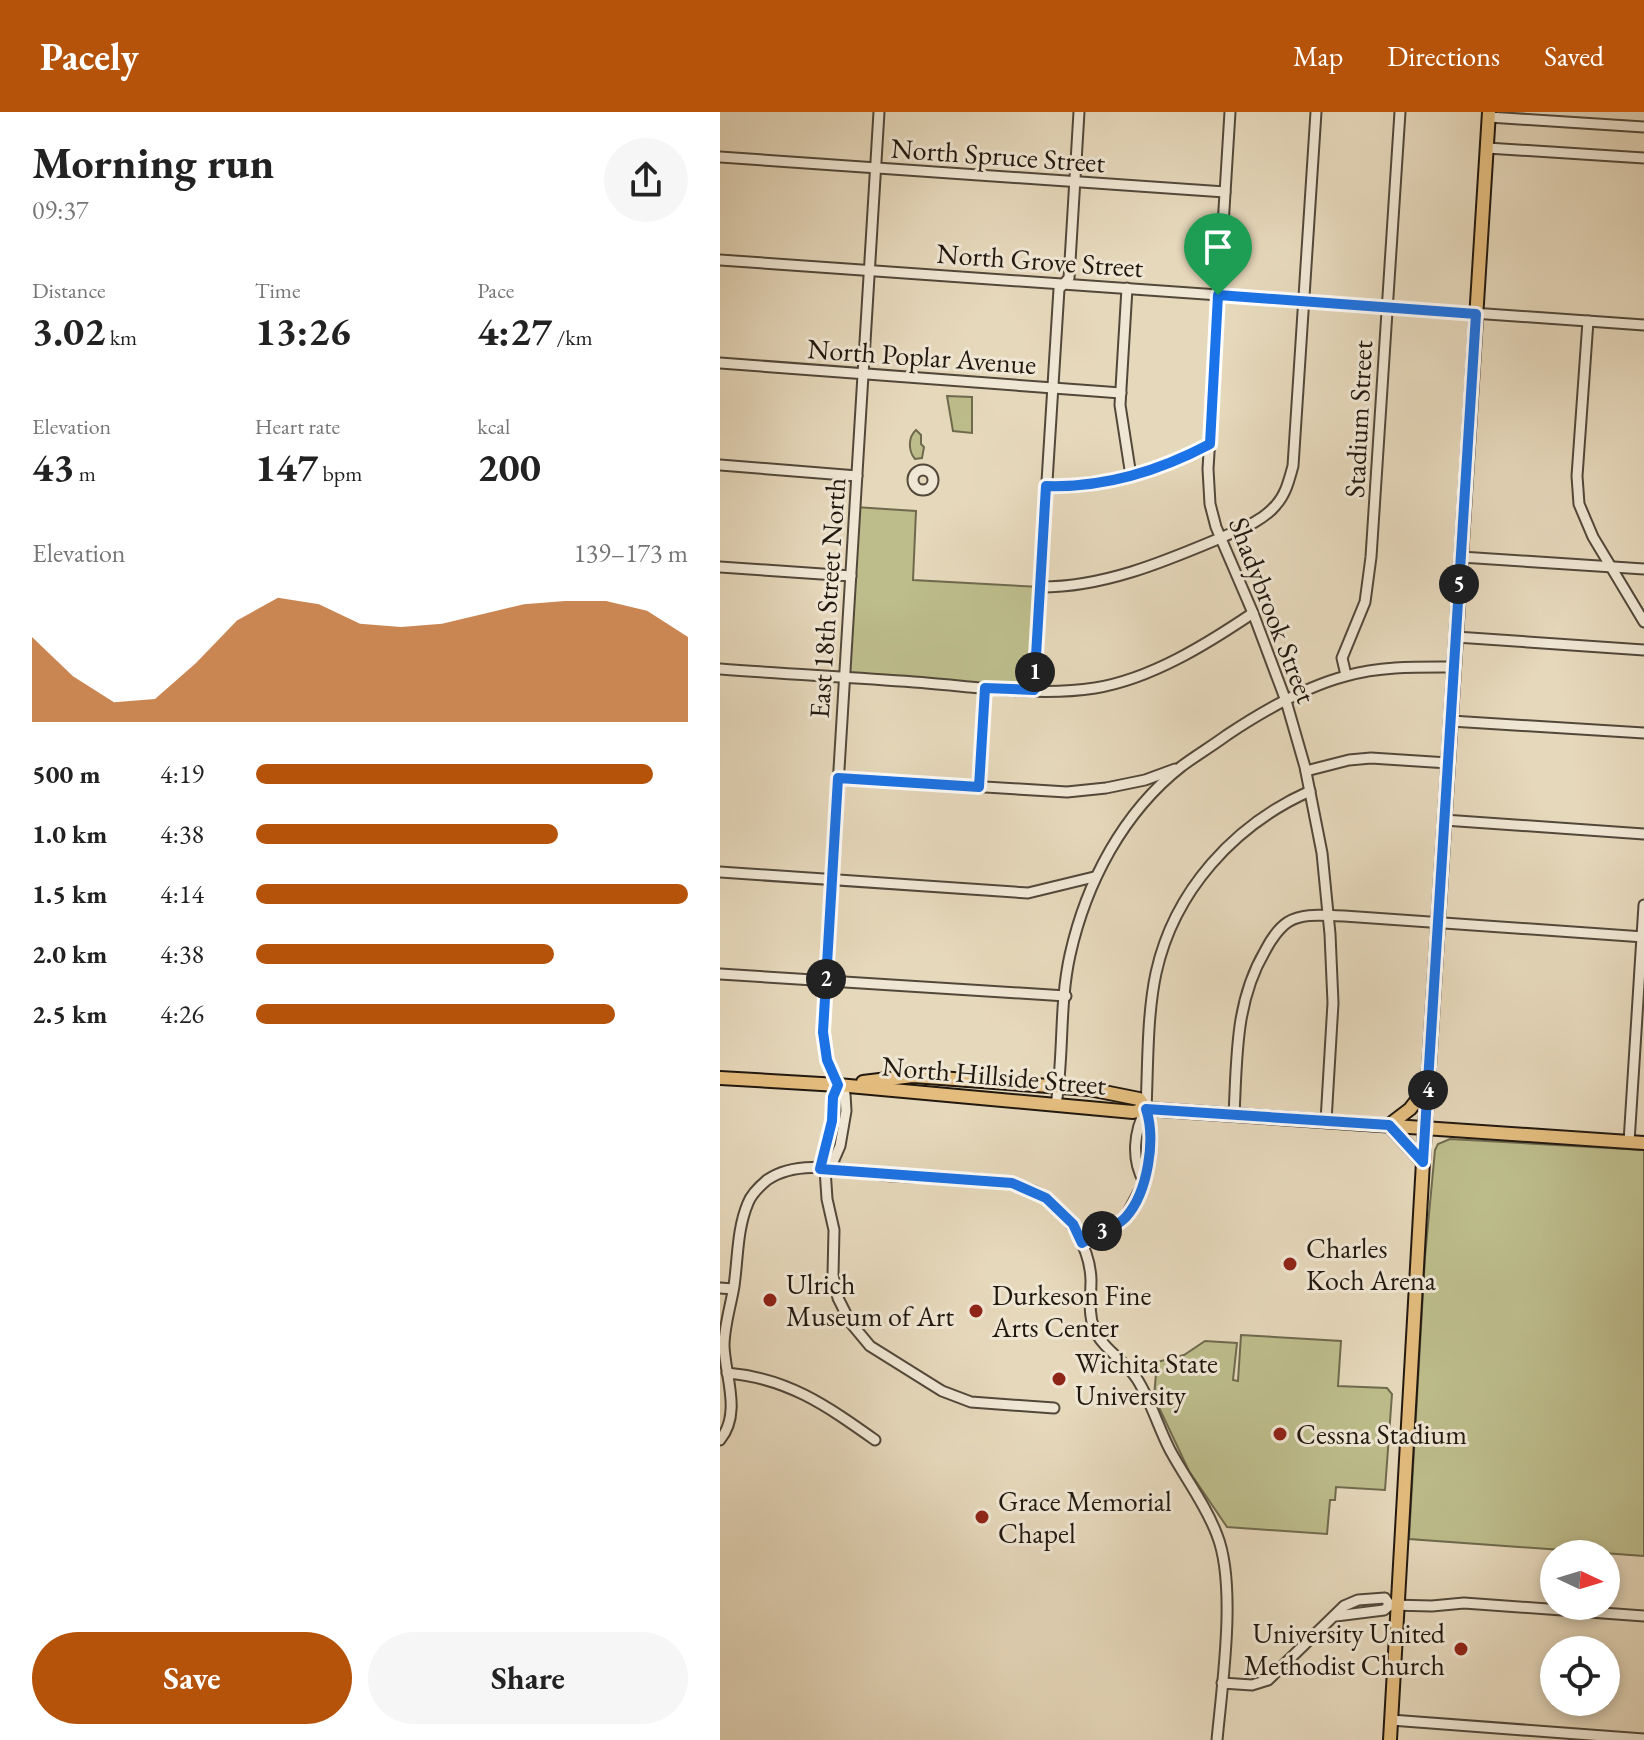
<!DOCTYPE html>
<meta charset="utf-8">
<style>
body{margin:0;font-family:"EB Garamond",serif;background:#f6f6f6;color:#222;height:100vh;display:flex;flex-direction:column;font-size:30px;white-space:nowrap}
*{box-sizing:border-box;margin:0}
p{font-size:26px;color:#767676}
.icon{flex:none;width:44px;height:44px;fill:none;stroke:currentColor;stroke-width:2;stroke-linecap:round;stroke-linejoin:round}
.map{position:relative;flex:1;overflow:hidden}
.panel{display:flex;flex-direction:column;background:#fff;width:720px}
.panel>*{flex:none}
.needle{width:52px;rotate:94deg}
.fabs{position:absolute;left:820px;top:1428px;display:grid;gap:16px}
.fabs a{display:grid;place-items:center;width:80px;height:80px;border-radius:50%;background:#fff;box-shadow:0 4px 12px #0003;font-size:40px}
.pin{position:absolute;display:grid;place-items:center;width:68px;height:68px;color:#fff;margin:-82px -34px;border-radius:50% 50% 50% 0;rotate:-45deg;box-shadow:0 0 8px #0007}
.pin .icon{rotate:45deg}
.km{position:absolute;width:40px;height:40px;margin:-20px;border-radius:50%;background:#222;color:#fff;font-size:22px;line-height:40px;text-align:center}
.round{display:grid;place-items:center;flex:none;width:84px;height:84px;border-radius:42px;background:#f6f6f6}
.overview{display:flex;align-items:center;justify-content:space-between;height:136px;padding:0 32px}
h1{font-size:44px;font-weight:700;line-height:60px}
.metrics{display:grid;grid-template-columns:repeat(3,1fr);gap:12px;height:136px;padding:8px 32px}
.metrics div{display:grid;align-content:center}
.metrics b{font-size:40px;font-weight:700}
.metrics small{font-size:22px;font-weight:400}
.metrics p{font-size:22px}
.chart{height:224px;padding:16px 32px}
.chart p{display:flex;justify-content:space-between}
.chart svg{width:100%;height:144px;margin-top:8px;fill:#b45309;opacity:.7}
.button{display:flex;gap:16px;margin-top:auto;padding:16px 32px}
.button a{flex:1;height:92px;border-radius:48px;background:#b45309;color:#fff;font-size:32px;font-weight:700;line-height:92px;text-align:center}
.button a+a{background:#f6f6f6;color:#222}
ul{padding:0 32px;list-style:none;font-size:26px}
li{display:grid;grid-template-columns:128px 96px 1fr;align-items:center;height:60px}
li i{height:20px;border-radius:10px;background:#b45309}
header{display:flex;align-items:center;gap:48px;box-sizing:border-box;height:112px;padding:0 40px;background:#b45309;color:#fff}
header strong{font-size:38px}
nav{display:flex;gap:44px;margin-inline-start:auto;font-size:28px}
main{display:flex;flex:1;min-height:0}
.map>svg:first-child{display:block}
</style>
<header>
<strong>Pacely</strong>
<nav><a>Map</a><a>Directions</a><a>Saved</a></nav>
</header>
<main>
<section class="panel">
<div class="overview"><div><h1>Morning run</h1><p>09:37</p></div><a class="round"><svg class="icon" aria-label="share" viewBox="0 0 24 24"><path d="M12 15V3M7 8l5-5 5 5M5 13v7h14v-7"/></svg></a></div>
<div class="metrics">
<div><p>Distance</p><b>3.02<small> km</small></b></div>
<div><p>Time</p><b>13:26</b></div>
<div><p>Pace</p><b>4:27<small> /km</small></b></div>
</div>
<div class="metrics">
<div><p>Elevation</p><b>43<small> m</small></b></div>
<div><p>Heart rate</p><b>147<small> bpm</small></b></div>
<div><p>kcal</p><b>200</b></div>
</div>
<div class="chart"><p><span>Elevation</span>139–173 m</p>
<svg viewBox="0 0 160 44" preserveAspectRatio="none"><path d="M0 44V18L10 30L20 38L30 37L40 26L50 13L60 6L70 8L80 14L90 15L100 14L110 11L120 8L130 7L140 7L150 10L160 18V44z"/></svg>
</div>
<ul>
<li><b>500 m</b>4:19<i style="width:92%"></i></li>
<li><b>1.0 km</b>4:38<i style="width:70%"></i></li>
<li><b>1.5 km</b>4:14<i style="width:100%"></i></li>
<li><b>2.0 km</b>4:38<i style="width:69%"></i></li>
<li><b>2.5 km</b>4:26<i style="width:83%"></i></li>
</ul>
<div class="button"><a>Save</a><a>Share</a></div>
</section>
<div class="map">
<svg width="924" height="1628" viewBox="0 0 924 1628">
<rect width="100%" height="100%" fill="#e6d8bb"/>
<filter id="stains"><feTurbulence type="fractalNoise" baseFrequency=".0025" numOctaves="4"/><feColorMatrix values="0 0 0 0 .2 0 0 0 0 .09 0 0 0 0 .02 0 0 0 .5 -.17"/></filter>
<radialGradient id="worn" r=".72"><stop offset=".6" stop-color="#630" stop-opacity="0"/><stop offset="1" stop-color="#630" stop-opacity=".3"/></radialGradient>
<g fill="#bdbc8b" stroke="#6f6a4d" stroke-width="2">
<polygon points="227,284 252,285 252,321 233,319"/>
<path d="M196,318L201,323V332L204,335L202,346L195,347C188,339 188,325 196,318Z"/>
<polygon points="135,395 196,399 193,468 321,475 314,578 125,566"/>
<polygon points="730,1027 924,1038 924,1444 689,1427 705,1145 715,1038 718,1032"/>
<polygon points="521,1223 621,1229 618,1274 667,1276 672,1282 665,1378 616,1375 615,1388 610,1388 607,1422 507,1415 469,1359 434,1285 437,1250 464,1243 485,1229 517,1231 513,1268 518,1269"/>
</g>
<g fill="none" stroke-linecap="round" stroke-linejoin="round">
<g stroke="#52483a" stroke-width="13">
<g id="minor">
<polyline points="510,0 488,357 490,392 496,415 533,501 566,589 585,655 602,741 610,822 613,891 606,1009"/>
<polyline points="769,5 924,15"/>
<polyline points="767,36 924,46"/>
<polyline points="0,45 505,80"/>
<polyline points="0,148 924,213"/>
<polyline points="407,176 400,293 411,364"/>
<polyline points="868,209 857,364 859,392 873,425 924,510"/>
<polyline points="0,251 401,281"/>
<polyline points="0,353 137,364"/>
<circle cx="203" cy="368" r="10"/>
<path d="M326,374C384,376 439,359 490,332"/>
<polyline points="741,445 924,457"/>
<polyline points="0,455 131,464"/>
<path d="M321,475C383,475 441,451 498,427C518,418 542,410 556,393C566,382 569,368 573,354L596,0"/>
<polyline points="736,525 924,538"/>
<path d="M0,557C65,562 129,565 194,570C251,574 318,585 375,576C431,567 487,532 533,501"/>
<polyline points="626,563 622,546 645,490 651,445 680,0"/>
<polyline points="314,578 339,177 349,166 359,0"/>
<polyline points="731,609 924,621"/>
<polyline points="586,659 629,648 651,646 728,651"/>
<polyline points="118,666 347,680 386,676 425,668 455,657"/>
<polyline points="259,675 265,576"/>
<polyline points="724,708 924,722"/>
<polyline points="0,760 308,781 374,765"/>
<polyline points="0,862 346,884"/>
<path d="M336,993C344,944 339,892 350,843C366,771 403,700 462,654C477,643 492,634 507,623C543,599 584,575 626,564C661,554 698,555 734,555"/>
<path d="M426,997C414,1019 411,1047 424,1070C433,1048 433,1018 426,997C428,953 427,903 436,861C454,779 514,713 590,679"/>
<path d="M514,1003C517,945 515,890 545,839C550,829 559,816 568,810C584,800 606,804 624,804L924,825"/>
<polyline points="909,1030 924,793"/>
<polyline points="100,1057 112,1009 113,985 118,973"/>
<polyline points="105,1057 107,1087 114,1118 113,1163 118,1186 130,1210 150,1234 222,1279 251,1290 334,1296"/>
<polyline points="110,1057 120,1034 126,999 125,982 107,948 103,920 159,0"/>
<polyline points="362,1131 405,1106 424,1070"/>
<polyline points="0,1176 13,1177"/>
<path d="M7,1261C68,1266 107,1294 155,1328"/>
<path d="M0,1328C22,1301 5,1264 4,1234C4,1214 11,1193 14,1174C18,1146 17,1117 28,1091C31,1083 41,1073 47,1068C81,1044 134,1061 172,1064C214,1067 293,1061 326,1086C351,1106 370,1136 371,1168C371,1185 368,1201 374,1216C382,1237 405,1248 417,1267C431,1289 438,1315 450,1338C465,1366 486,1393 497,1423C517,1473 502,1574 497,1628"/>
<polyline points="616,1504 664,1498 670,1493 712,1494 744,1491 924,1504"/>
<polyline points="502,1571 532,1573 548,1568 624,1494 638,1488 665,1486 670,1493"/>
<polyline points="671,1608 924,1627"/>
</g>
</g>
<g stroke="#21180f" stroke-width="16">
<g id="major">
<polyline points="0,966 118,973 413,1000 426,997 924,1031"/>
<polyline points="143,970 193,964 369,977 419,987 426,997"/>
<polyline points="703,1050 669,1013 690,997 708,974"/>
<polyline points="670,1628 703,1050 769,0"/>
</g>
</g>
<use href="#minor" stroke="#efe6d3" stroke-width="9"/>
<use href="#major" stroke="#e3bc7e" stroke-width="12"/>
</g>
<g fill="none" stroke-linecap="round" stroke-linejoin="round">
<g stroke="#fff" stroke-width="16">
<path id="route" d="M498,183L756,202L703,1050L669,1013L426,997C436,1027 428,1080 406,1105C396,1116 374,1124 362,1131L353,1112L326,1086L292,1071L100,1057L112,1009L113,985L118,973L107,948L103,920L118,666L259,675L265,576L314,578L326,374C384,376 439,359 490,332Z"/>
</g>
<use href="#route" stroke="#1a73e8" stroke-width="10"/>
</g>
<g fill="#8f2418" stroke="#efe6d3" stroke-width="3">
<circle cx="570" cy="1152" r="8"/>
<circle cx="50" cy="1188" r="8"/>
<circle cx="256" cy="1199" r="8"/>
<circle cx="339" cy="1267" r="8"/>
<circle cx="560" cy="1322" r="8"/>
<circle cx="262" cy="1405" r="8"/>
<circle cx="741" cy="1537" r="8"/>
</g>
<g text-anchor="middle" dominant-baseline="central" stroke-width="6" stroke-linejoin="round" paint-order="stroke">
<g font-size="28" fill="#21180f" stroke="#efe6d3">
<text transform="translate(278 43) rotate(4)">North Spruce Street</text>
<text transform="translate(320 148) rotate(4)">North Grove Street</text>
<text transform="translate(202 244) rotate(4)">North Poplar Avenue</text>
<text transform="translate(638 307) rotate(-87)">Stadium Street</text>
<text transform="translate(107 486) rotate(-86)">East 18th Street North</text>
<text transform="translate(553 498) rotate(69)">Shadybrook Street</text>
<text transform="translate(274 963) rotate(5)">North Hillside Street</text>
</g>
<g font-size="28" fill="#21180f" stroke="#efe6d3" text-anchor="start">
<text x="586" y="1136">Charles<tspan x="586" dy="32">Koch Arena</tspan></text>
<text x="66" y="1172">Ulrich<tspan x="66" dy="32">Museum of Art</tspan></text>
<text x="272" y="1183">Durkeson Fine<tspan x="272" dy="32">Arts Center</tspan></text>
<text x="355" y="1251">Wichita State<tspan x="355" dy="32">University</tspan></text>
<text x="576" y="1322">Cessna Stadium</text>
<text x="278" y="1389">Grace Memorial<tspan x="278" dy="32">Chapel</tspan></text>
<text x="725" y="1521" text-anchor="end">University United<tspan x="725" dy="32">Methodist Church</tspan></text>
</g>
</g>
<rect width="100%" height="100%" filter="url(#stains)"/>
<rect width="100%" height="100%" fill="url(#worn)"/>
</svg>
<div class="fabs">
<a><svg class="needle" viewBox="-14 -14 28 28"><path d="M0-13l5 13h-10z" fill="#e53935"/><path d="M0 13l5-13h-10z" fill="#767676"/></svg></a>
<a><svg class="icon" aria-label="locate" viewBox="0 0 24 24"><circle cx="12" cy="12" r="6"/><path d="M12 2v4M12 18v4M2 12h4M18 12h4"/></svg></a>
</div>
<div class="pin" style="left:498px;top:183px;background:#1e9e55"><svg class="icon" aria-label="arrive" viewBox="0 0 24 24"><path d="M6 21V4h12l-3 4 3 4H6"/></svg></div>
<b class="km" style="left:315px;top:560px">1</b>
<b class="km" style="left:106px;top:867px">2</b>
<b class="km" style="left:382px;top:1119px">3</b>
<b class="km" style="left:708px;top:978px">4</b>
<b class="km" style="left:739px;top:472px">5</b>
</div>
</main>
